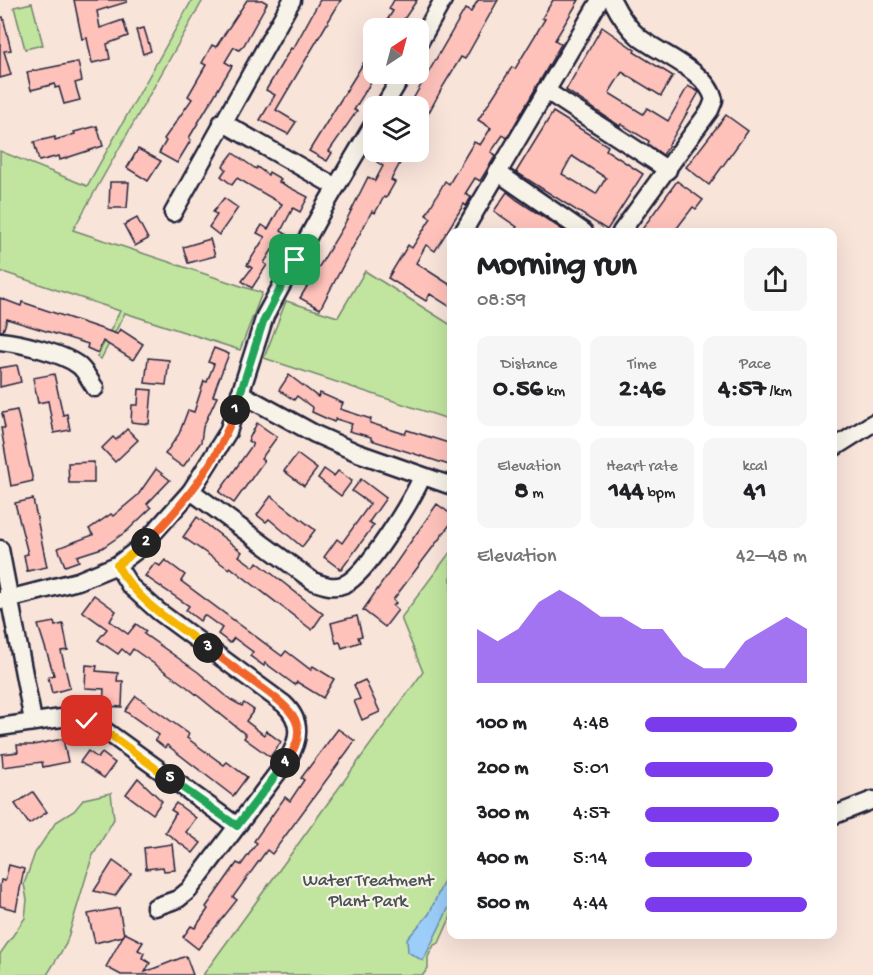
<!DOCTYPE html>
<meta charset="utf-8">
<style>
body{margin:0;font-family:"Gochi Hand",sans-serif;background:#f6f6f6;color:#202124;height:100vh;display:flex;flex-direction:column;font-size:22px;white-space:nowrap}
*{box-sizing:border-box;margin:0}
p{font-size:20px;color:#757577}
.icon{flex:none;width:33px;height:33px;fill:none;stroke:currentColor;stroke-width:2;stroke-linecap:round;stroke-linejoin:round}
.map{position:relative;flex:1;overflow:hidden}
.details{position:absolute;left:447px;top:228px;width:390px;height:711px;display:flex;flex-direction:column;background:#fff;border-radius:12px;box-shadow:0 6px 24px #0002}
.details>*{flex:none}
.needle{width:39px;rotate:36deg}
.controls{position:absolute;left:363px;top:18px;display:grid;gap:12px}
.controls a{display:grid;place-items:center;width:66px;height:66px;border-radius:12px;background:#fff;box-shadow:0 6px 24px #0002;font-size:30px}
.pin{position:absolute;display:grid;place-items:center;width:51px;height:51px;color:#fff;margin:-26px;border-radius:12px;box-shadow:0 3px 9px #0006}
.km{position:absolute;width:30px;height:30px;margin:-15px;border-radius:50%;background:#222;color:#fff;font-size:16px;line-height:30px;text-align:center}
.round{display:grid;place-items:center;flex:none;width:63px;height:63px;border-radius:12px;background:#f6f6f6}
.headline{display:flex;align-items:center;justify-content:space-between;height:102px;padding:0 30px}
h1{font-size:33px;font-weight:700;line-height:45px}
.stats{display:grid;grid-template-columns:repeat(3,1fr);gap:9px;height:102px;padding:6px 30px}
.stats div{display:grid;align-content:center;border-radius:12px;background:#f6f6f6;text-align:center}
.stats b{font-size:26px;font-weight:700}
.stats small{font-size:16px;font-weight:400}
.stats p{font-size:16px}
.chart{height:168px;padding:12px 30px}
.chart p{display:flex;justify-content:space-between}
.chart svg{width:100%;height:108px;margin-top:6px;fill:#7c3aed;opacity:.7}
ul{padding:0 30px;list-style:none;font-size:20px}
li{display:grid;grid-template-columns:96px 72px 1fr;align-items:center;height:45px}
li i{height:15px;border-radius:8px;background:#7c3aed}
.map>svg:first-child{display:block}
</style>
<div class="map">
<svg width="873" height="975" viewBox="0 0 873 975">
<rect width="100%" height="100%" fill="#f9e4da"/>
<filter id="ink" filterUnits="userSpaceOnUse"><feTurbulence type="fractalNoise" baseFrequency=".0167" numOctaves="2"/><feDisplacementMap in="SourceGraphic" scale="12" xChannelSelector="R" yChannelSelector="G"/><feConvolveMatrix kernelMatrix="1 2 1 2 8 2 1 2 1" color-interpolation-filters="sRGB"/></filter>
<g filter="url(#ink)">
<g fill="#c1e59f" stroke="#72846d" stroke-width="1.5">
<polygon points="192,0 203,0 73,230 262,293 240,350 125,313 101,359 97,357 120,311 0,271 0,151 87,186"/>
<polygon points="32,3 43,45 25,49 14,7"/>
<polygon points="365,271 451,325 451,420 264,358 286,301 338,317"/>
<polygon points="451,551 451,916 439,943 434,945 428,957 428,968 423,975 203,975 423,672 401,618"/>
<polygon points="111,793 114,819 92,857 66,944 47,975 0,975 0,954 25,918 27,900 24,884 35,853 56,822 74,811 84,799"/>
</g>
<polygon fill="#9ccef9" stroke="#6b89ad" stroke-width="1.5" points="451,865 451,890 447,899 451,903 423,961 408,952 407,939 429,914"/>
<g fill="#fec2bb" stroke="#22223b" stroke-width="1.5" fill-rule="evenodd">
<polygon points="74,0 127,0 127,2 97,11 100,28 123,20 128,36 107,44 110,59 92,63 87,38 82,39"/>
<polygon points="247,0 262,0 267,3 244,45 239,50 234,47 225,62 232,66 189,138 191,140 177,163 159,153 166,141 164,139 192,99 188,96 206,65 202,63 212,45 216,47"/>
<polygon points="320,0 341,0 276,110 296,122 288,134 260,120 275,95 266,90 291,48 293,49"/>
<polygon points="394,0 417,0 398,28 382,28 393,11 389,9"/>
<polygon points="478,0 498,0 465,59 461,57 442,88 418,133 418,106 409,106 465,9 471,12"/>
<polygon points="553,0 579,0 555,40 561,44 549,65 507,138 503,135 491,152 496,155 480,181 475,178 465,194 471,197 466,206 464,204 435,251 426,245 416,263 452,286 452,308 430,294 426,301 388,278 408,245 412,248 431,218 426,215 445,181 449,184 474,142 480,145 491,128 478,120 512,67 515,69 545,19 542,18"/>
<polygon points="0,17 3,17 11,50 4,51 11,75 0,78"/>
<polygon points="602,27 635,50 634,52 673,76 661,96 622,72 609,93 643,114 647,108 668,121 688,86 699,92 663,155 648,144 649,141 621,124 620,126 566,90"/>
<polygon points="144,28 151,51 143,54 136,30"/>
<polygon points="374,46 374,77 354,110 357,111 329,151 332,153 327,161 309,151"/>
<polygon points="78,62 82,81 75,83 80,100 64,104 59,87 55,88 55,84 31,90 27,72"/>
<path d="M553,112L608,146L606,150L643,174L607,230L516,172ZM572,156L606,178L596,194L562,174Z"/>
<polygon points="726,115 748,131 709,185 686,167"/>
<polygon points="97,126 103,146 60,160 59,156 39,161 34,142 55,137 55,140 75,134 74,132"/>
<polygon points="138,149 161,161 148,181 127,168"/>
<polygon points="387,152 406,152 391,180 395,182 386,198 384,197 375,213 372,211 320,309 300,298 343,227 368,177 375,181 383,166 377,162 381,154 385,156"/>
<polygon points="233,153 256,169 257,167 268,175 269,172 281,179 279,182 308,197 300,212 293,208 281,231 286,234 278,247 275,245 264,263 267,265 252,288 242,281 252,268 247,265 265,237 257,233 262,225 268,229 282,204 237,178 232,185 221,176 226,169 223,166"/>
<polygon points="677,181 703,200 696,209 693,207 674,232 640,232"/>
<polygon points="110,182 129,182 127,208 109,208"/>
<polygon points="507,192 517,200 566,232 513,232 517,227 494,211"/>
<polygon points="224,198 238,208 219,235 209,227 217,215 213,212"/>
<polygon points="137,218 148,239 135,246 124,225"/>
<polygon points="210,239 215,256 188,263 183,247"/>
<polygon points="0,298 21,306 22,302 117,334 120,329 143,344 133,360 103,341 98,353 87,348 88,344 7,319 3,331 0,331"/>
<polygon points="214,348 229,354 217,384 213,396 217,397 203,427 201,442 183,467 165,454 179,434 188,410 194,412 204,381 207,382 214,364 208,362"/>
<polygon points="148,358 169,360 166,385 145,383"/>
<polygon points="17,365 21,382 0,387 0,368"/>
<polygon points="54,374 63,415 67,414 70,430 54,433 48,401 38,403 33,378"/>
<polygon points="289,375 318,397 320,393 343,403 340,409 371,419 370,423 405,434 407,430 452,444 452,466 371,440 371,437 349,431 352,424 336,419 334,422 312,412 313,408 297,396 294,400 279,390"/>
<polygon points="139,389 152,390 149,424 131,422 132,405 138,405"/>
<polygon points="17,410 33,481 11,486 1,428 5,428 2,413"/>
<polygon points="257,423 277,437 261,459 264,461 234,503 219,492 253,444 248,441"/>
<polygon points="127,429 138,440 115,462 102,448 113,437 116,440"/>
<polygon points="297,454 317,469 304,486 284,471"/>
<polygon points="94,462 94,483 69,483 68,463"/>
<polygon points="156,469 170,480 147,504 151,508 127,531 102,548 77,556 79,561 65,566 58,548 93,535 89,529 111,514 113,516 138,495"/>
<polygon points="324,469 334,476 338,471 352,481 341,496 318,478"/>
<polygon points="361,479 386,498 369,522 374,525 341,570 324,557 337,539 342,543 370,504 352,491"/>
<polygon points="271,496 315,530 302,547 269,519 266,522 257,515"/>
<polygon points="33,499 47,567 27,571 24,555 28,554 15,503"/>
<polygon points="437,504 452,515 452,522 393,600 396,603 393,606 398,610 385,627 363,610"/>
<polygon points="197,517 242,552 239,556 254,567 257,562 323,614 312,630 230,567 229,569 183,537"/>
<polygon points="165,560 185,575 181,581 282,656 286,651 311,670 313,666 334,679 323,698 297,682 295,685 265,663 264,666 250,656 253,652 234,638 230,643 218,634 222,628 204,615 200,621 186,610 189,606 145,576 155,563 160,566"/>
<polygon points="94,595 116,611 110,621 128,634 136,624 146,631 144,634 198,672 231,700 242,706 244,703 254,710 246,721 264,735 266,731 281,742 270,757 244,738 246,735 187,687 133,649 129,655 122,649 118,654 98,640 107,629 82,611"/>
<polygon points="357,616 362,636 358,637 360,642 342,648 340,642 336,643 331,623"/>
<polygon points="54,622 55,626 63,624 68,650 61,651 70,688 52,693 48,677 54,675 38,625"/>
<polygon points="86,665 97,666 96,671 118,673 117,681 123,681 122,707 103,706 104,689 85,688"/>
<polygon points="365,680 380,712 362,720 354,701 360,699 354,685"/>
<polygon points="136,696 189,734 187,738 224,765 227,762 247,777 233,796 167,745 165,748 155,740 159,735 125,711"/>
<polygon points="338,729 355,741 272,854 267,850 233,897 237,900 198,949 183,937 191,926 195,928 208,909 206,907 237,863 241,865 257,843 254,841 285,797 290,801 304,780 301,778"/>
<polygon points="63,739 68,762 43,767 42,762 3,767 2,754 18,752 17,745 33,745"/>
<polygon points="88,751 98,758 102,753 115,763 104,778 80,762"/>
<polygon points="138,778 162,801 153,814 126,794"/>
<polygon points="33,792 47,812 29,824 15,804"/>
<polygon points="176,803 196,818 186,832 201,843 193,853 165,832 176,813 171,810"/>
<polygon points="172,844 175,870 164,871 163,867 146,869 144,848"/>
<polygon points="113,861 131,874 115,896 94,891"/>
<polygon points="9,865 24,869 16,910 0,906 0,886 1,880 5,881"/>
<polygon points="119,908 124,935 125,933 143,942 138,950 144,953 142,958 150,963 145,972 186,956 193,975 121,975 106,967 123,936 95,943 88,914"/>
</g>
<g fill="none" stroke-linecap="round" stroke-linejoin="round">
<g stroke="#22223b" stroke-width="21">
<g id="minor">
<path d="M612,0C619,14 628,28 640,38C663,55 708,72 714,100L710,110L621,232"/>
<polyline points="418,45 443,0"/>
<polyline points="545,90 668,170"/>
<polyline points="384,106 403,74"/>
<polyline points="222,122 336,187"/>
<polyline points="497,172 584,232"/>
<polyline points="173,213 292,0"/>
<polyline points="463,232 600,0"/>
<path d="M0,341C20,343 62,353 78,365C85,370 90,381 95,388"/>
<polyline points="240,393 315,434 358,453 452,486"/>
<polyline points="832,449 873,423"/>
<path d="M191,491L313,581C323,585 334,589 345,584C367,574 412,500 422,477"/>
<polyline points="0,549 33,721"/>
<path d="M117,565L130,586L158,611L284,704C302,721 300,739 288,759L189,890L178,899L155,907"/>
<polyline points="0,601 78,581 117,565 141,547 191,491 228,432 265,316 326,204 374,123"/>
<polyline points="0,727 68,717 96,724 237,826"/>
<polyline points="832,816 873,800"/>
</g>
</g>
<use href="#minor" stroke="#f7f3e8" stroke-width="16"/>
</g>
</g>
<g fill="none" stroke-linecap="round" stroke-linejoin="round" filter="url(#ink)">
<g stroke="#fff" stroke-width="12">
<polyline id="split-1" points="235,410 263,322 295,260"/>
</g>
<g stroke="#fff" stroke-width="12">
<path id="split-2" d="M146,543C183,505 219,461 235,410"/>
</g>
<g stroke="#fff" stroke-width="12">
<path id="split-3" d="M146,543L117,565C137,602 175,624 208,648"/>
</g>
<g stroke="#fff" stroke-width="12">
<path id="split-4" d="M208,648C225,661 241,673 258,685C289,708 315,724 285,763"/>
</g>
<g stroke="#fff" stroke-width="12">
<polyline id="split-5" points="170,779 237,826 285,763"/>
</g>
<g stroke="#fff" stroke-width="12">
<polyline id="split-6" points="87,721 96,724 170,779"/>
</g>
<use href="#split-1" stroke="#22a559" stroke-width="8"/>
<use href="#split-2" stroke="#f0652b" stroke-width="8"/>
<use href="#split-3" stroke="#f5b400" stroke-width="8"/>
<use href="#split-4" stroke="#f0652b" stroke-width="8"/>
<use href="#split-5" stroke="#22a559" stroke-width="8"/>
<use href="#split-6" stroke="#f5b400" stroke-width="8"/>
</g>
<g text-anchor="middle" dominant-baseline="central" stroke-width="4.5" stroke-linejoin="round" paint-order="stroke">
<g font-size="18" fill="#4a5354" stroke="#f7f3e8">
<text x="368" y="881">Water Treatment<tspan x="368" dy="21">Plant Park</tspan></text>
</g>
</g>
</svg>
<div class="controls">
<a><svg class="needle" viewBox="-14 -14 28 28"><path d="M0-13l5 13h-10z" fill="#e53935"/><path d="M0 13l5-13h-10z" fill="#757577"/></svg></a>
<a><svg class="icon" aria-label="layers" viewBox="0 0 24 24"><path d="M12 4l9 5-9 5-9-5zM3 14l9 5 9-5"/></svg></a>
</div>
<div class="pin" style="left:295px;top:260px;background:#1e9e55"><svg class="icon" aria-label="arrive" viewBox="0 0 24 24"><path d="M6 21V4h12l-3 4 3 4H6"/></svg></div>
<div class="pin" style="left:87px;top:721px;background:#d93025"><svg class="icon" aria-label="check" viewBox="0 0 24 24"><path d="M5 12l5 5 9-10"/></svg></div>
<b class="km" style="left:235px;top:410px">1</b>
<b class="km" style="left:146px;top:543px">2</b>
<b class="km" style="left:208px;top:648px">3</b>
<b class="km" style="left:285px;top:763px">4</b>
<b class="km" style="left:170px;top:779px">5</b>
<section class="details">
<div class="headline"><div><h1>Morning run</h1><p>08:59</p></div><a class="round"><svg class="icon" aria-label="share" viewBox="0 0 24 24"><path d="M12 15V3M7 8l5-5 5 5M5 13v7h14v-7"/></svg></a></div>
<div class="stats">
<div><p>Distance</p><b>0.56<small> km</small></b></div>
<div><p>Time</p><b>2:46</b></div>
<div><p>Pace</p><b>4:57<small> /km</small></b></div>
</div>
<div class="stats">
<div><p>Elevation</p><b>8<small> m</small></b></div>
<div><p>Heart rate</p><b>144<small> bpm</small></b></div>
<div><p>kcal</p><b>41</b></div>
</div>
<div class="chart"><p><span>Elevation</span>42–48 m</p>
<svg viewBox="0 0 160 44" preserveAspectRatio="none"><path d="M0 44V22L10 27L20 22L30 11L40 6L50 11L60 17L70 17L80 22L90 22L100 33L110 38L120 38L130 27L140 22L150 17L160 22V44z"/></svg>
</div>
<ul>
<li><b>100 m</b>4:48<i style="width:94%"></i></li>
<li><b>200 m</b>5:01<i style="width:79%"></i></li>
<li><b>300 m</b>4:57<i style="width:83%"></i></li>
<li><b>400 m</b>5:14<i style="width:66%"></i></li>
<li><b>500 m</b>4:44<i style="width:100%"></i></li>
</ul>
</section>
</div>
